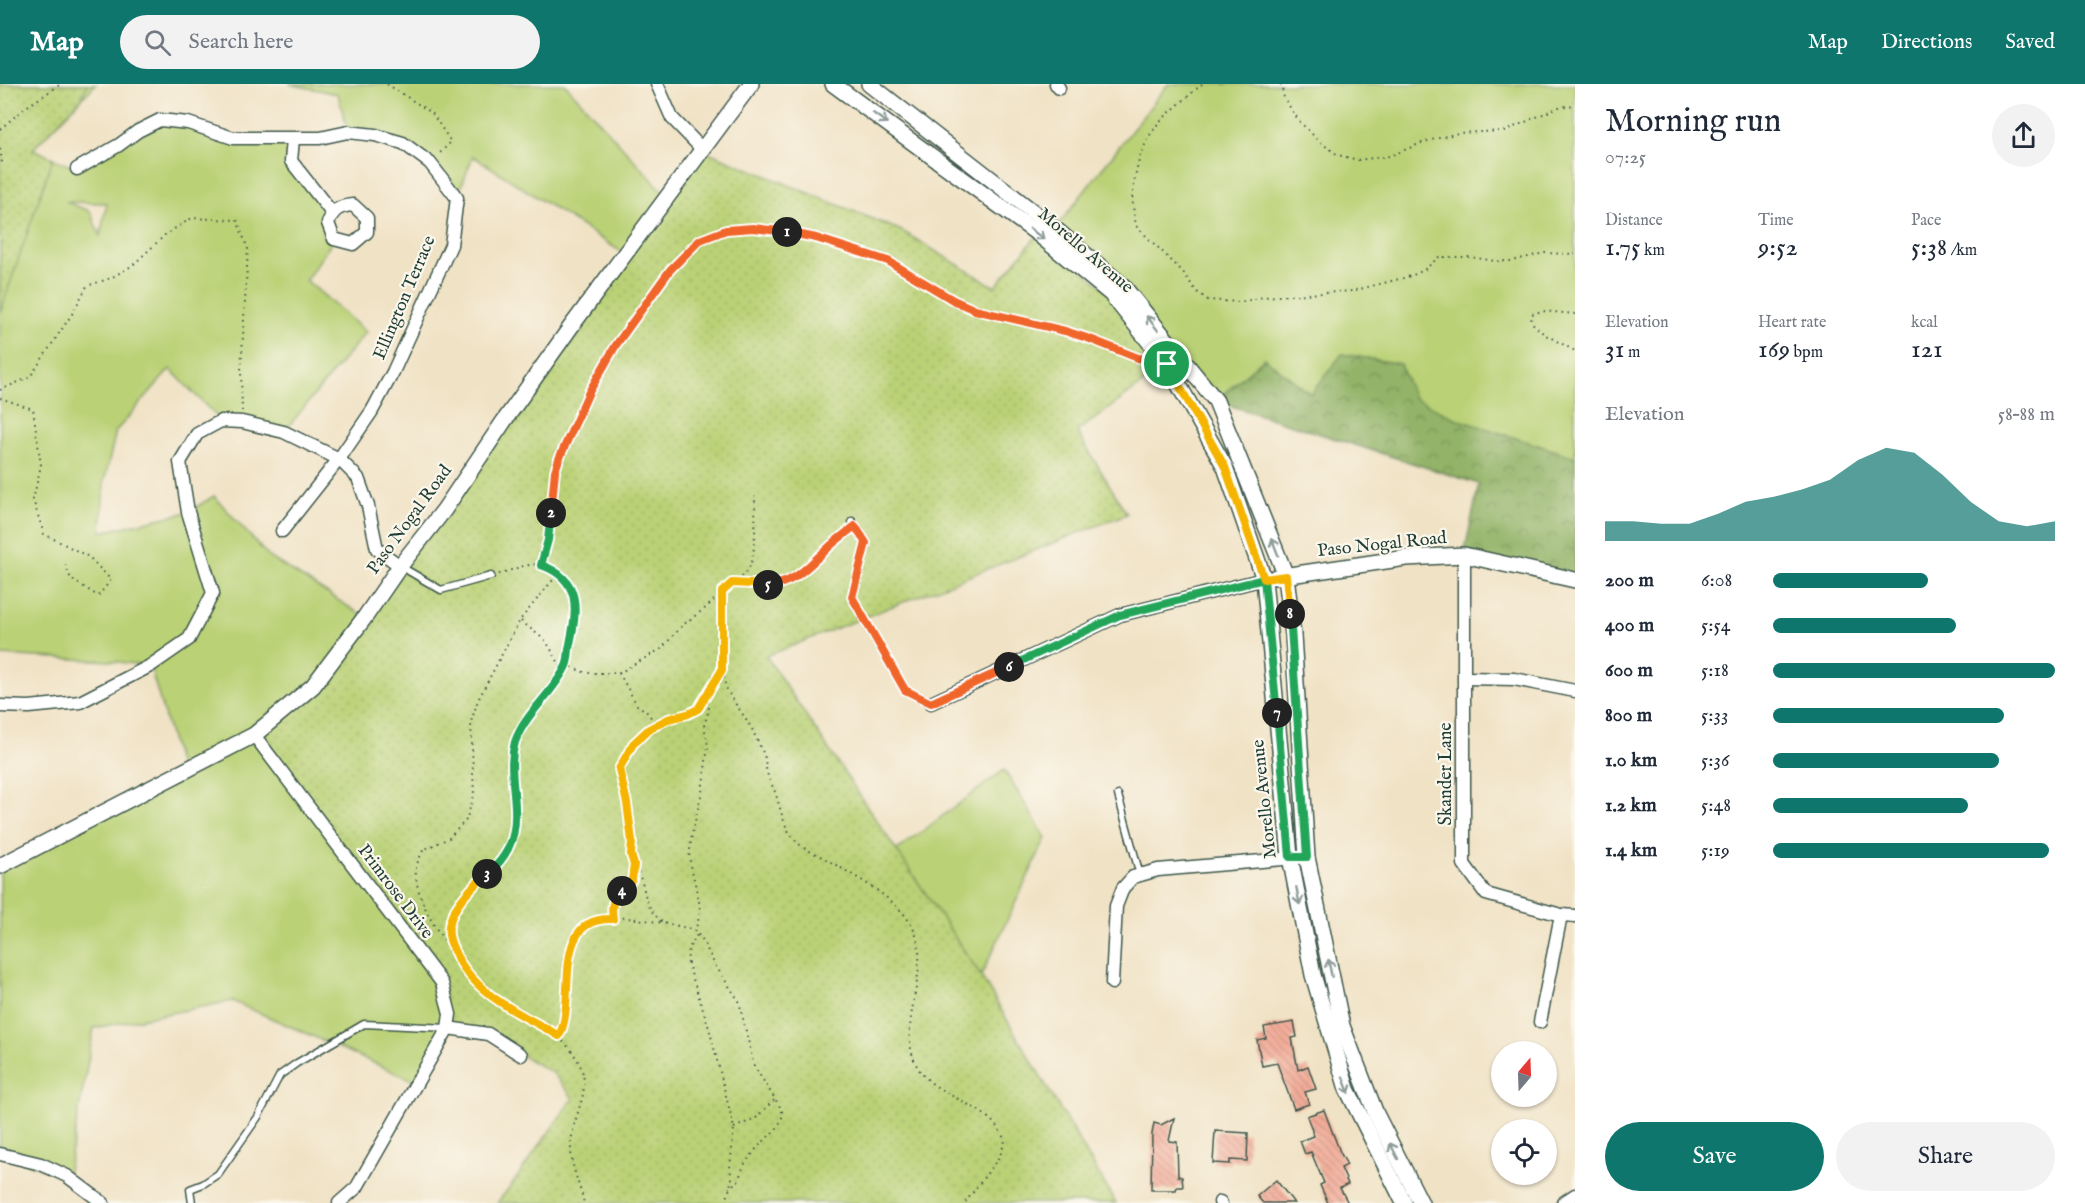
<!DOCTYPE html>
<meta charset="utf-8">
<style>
body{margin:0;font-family:"IM FELL English",serif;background:#f2f2f3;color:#1f2937;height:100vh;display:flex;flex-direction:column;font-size:22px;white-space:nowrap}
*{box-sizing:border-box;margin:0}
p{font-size:20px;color:#747a83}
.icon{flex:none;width:33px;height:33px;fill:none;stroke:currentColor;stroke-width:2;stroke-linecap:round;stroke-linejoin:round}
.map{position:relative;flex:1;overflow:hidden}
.details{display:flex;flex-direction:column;background:#fff;width:510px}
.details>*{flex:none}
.needle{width:39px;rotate:19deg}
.controls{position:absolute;left:1491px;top:957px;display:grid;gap:12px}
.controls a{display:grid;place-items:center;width:66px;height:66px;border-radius:50%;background:#fff;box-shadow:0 2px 4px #0004;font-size:30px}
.pin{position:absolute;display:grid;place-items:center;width:51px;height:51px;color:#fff;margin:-26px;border:3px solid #fff;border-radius:50%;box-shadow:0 2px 6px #0007}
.km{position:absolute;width:30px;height:30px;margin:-15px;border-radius:50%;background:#222;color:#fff;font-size:16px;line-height:30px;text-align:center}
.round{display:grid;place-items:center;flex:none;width:63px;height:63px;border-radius:32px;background:#f2f2f3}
.overview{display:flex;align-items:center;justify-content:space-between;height:102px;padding:0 30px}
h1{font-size:33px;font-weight:600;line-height:45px}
.stats{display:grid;grid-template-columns:repeat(3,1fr);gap:9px;height:102px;padding:6px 30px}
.stats div{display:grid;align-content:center}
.stats b{font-size:26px;font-weight:600}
.stats small{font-size:16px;font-weight:400}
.stats p{font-size:16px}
.chart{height:168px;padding:12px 30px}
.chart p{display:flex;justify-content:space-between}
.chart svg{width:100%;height:108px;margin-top:6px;fill:#0f766e;opacity:.7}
.primary-button{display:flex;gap:12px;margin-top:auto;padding:12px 30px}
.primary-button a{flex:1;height:69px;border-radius:36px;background:#0f766e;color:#fff;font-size:24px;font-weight:600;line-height:69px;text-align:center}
.primary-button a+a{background:#f2f2f3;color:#1f2937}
ul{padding:0 30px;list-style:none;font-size:20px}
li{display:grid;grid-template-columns:96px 72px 1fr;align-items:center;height:45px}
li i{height:15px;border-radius:8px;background:#0f766e}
header{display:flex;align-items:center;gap:36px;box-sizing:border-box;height:84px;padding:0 30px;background:#0f766e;color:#fff}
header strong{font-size:28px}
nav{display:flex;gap:33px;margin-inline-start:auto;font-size:21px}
.search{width:420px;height:54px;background:#f2f2f3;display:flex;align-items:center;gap:15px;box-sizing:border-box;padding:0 21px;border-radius:33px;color:#747a83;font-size:22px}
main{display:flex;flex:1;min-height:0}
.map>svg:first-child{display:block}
</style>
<header>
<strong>Map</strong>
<div class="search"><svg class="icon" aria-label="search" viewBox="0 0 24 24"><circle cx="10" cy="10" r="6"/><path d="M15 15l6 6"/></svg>Search here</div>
<nav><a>Map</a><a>Directions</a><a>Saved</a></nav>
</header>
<main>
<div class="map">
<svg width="1575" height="1119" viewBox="0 0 1575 1119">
<defs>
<pattern id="forest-crowns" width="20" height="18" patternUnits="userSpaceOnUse" patternTransform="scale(1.5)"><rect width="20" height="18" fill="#93b367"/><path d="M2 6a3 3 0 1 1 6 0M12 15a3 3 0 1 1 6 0" fill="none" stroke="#779356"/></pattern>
<pattern id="park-dots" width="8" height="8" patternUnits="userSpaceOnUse" patternTransform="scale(1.5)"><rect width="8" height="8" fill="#bad176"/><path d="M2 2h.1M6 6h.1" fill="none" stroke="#9fb467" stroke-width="1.8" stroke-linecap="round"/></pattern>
<pattern id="building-back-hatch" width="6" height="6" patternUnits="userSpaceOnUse" patternTransform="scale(1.5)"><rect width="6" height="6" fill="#f4ad9a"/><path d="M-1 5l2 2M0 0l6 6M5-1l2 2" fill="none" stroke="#c58e7e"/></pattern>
</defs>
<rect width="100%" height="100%" fill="#fbf7ec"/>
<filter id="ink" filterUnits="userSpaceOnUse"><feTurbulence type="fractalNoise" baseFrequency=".0167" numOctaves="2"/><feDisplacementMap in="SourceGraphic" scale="12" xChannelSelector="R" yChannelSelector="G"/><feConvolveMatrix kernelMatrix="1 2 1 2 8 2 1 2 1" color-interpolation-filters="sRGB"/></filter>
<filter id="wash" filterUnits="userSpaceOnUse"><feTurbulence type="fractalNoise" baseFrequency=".008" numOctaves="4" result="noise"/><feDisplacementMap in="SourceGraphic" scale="24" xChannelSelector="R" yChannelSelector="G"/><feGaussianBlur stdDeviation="1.35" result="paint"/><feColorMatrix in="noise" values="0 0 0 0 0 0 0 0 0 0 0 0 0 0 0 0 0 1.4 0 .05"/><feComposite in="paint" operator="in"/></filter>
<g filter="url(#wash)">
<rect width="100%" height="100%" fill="#f0e2c5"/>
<g fill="#bad176" stroke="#6c8755" stroke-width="1.5" fill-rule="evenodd">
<path d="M0,0H96L33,65L76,85L160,36L233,54L293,55L291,77L321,117L334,155L306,196L366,248L284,348L221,337L170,285L116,347L104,398L101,448L188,428L214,412L269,473L365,533L450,930L417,998L232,917L94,944L67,1092L0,1070V782L181,689L150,582L111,577L0,571ZM66,118L107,119L100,152L90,127Z"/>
<polygon points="289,0 565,0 668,113 626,171 473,72 457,114 403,59 348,48 338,10"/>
<polygon points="1168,0 1575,0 1575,496 1479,400 1216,317 1055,145"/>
<polygon points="1004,686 1046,754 981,892 896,767"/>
</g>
<polygon fill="url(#forest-crowns)" stroke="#59784e" stroke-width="1.5" points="1342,270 1400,280 1414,314 1457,335 1575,373 1575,496 1464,471 1479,400 1216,317 1264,274 1311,310"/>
<g fill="url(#park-dots)" stroke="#6c8755" stroke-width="1.5">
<polygon points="0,0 87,0 82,14 33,65 53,74 0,229"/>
<polygon points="703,66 902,147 995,203 1038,150 1111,210 1165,283 1077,348 1127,430 766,572 981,892 1116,1119 497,1119 513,1099 573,1014 553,989 521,971 488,950 448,944 442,899 254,651 313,602"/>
</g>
<g id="blocks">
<g fill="url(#building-back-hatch)">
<polygon points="1294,938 1297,953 1292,954 1298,986 1308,982 1316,1005 1305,1008 1309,1020 1294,1025 1277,979 1262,982 1257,956 1266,954 1264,943"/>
<polygon points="1324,1026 1340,1068 1347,1081 1341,1084 1348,1100 1340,1104 1348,1119 1328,1119 1320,1101 1324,1099 1311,1068 1305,1070 1300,1057 1314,1052 1307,1032"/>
<polygon points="1174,1034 1169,1057 1177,1058 1178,1092 1182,1093 1183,1103 1177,1103 1176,1106 1151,1106 1152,1050 1154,1039 1161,1041"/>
<polygon points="1215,1047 1248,1049 1247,1077 1230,1076 1230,1080 1213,1079"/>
<polygon points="1276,1096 1294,1119 1263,1119 1257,1112"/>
</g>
</g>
</g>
<g filter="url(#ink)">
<use href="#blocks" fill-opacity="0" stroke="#3e564a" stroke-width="1.5"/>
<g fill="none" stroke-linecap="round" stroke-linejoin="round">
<g stroke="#3e564a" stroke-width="9">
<g id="service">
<polyline points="852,437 866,459 852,514 905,606 931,619"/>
<polyline points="400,482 441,506 491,492"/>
<polyline points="1118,711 1140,791"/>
<polyline points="192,1119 190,1105 203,1100 218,1090 258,1033 280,991 297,979 364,940 448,944"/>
</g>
</g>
<g stroke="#3e564a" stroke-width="15">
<g id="minor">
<polyline points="657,0 672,34 703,66"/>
<polyline points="1056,0 1059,4"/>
<polyline points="293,55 291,77 332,129"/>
<polyline points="77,85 119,61 138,47 160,36 188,39 233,54 320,54 348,48 375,51 403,59 430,79 457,114 451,161 393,288 372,327 339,375 282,447"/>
<path d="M353,121L367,134V148L353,160L334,155L328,139C333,126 339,122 353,121Z"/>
<polyline points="1464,471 1464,780 1486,810 1561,831 1575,832"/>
<polyline points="1465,594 1514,595 1575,607"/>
<polyline points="931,619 1120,531 1264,495"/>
<polyline points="0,622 29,623 80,618 150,582 189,555 213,509 188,428 180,378 197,350 221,337 242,338 284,348 339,375 358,394 368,422 377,465 400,482"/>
<polyline points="254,651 442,899 450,930 448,944 357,1103 339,1119"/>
<polyline points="1112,899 1116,822 1123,804 1133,793 1158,786 1307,773"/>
<polyline points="1540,938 1561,831"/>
<polyline points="448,944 488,950 521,971"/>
<polyline points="0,1070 41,1080 67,1092 103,1119"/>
<polyline points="1220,1118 1221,1119"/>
<polyline points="1563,1119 1575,1111"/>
</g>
</g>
<g stroke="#3e564a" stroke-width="18">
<g id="tertiary">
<polyline points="833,0 1038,150 1111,210 1167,280 1225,383 1264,495 1290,773 1313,891 1347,1005 1404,1119"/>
<polyline points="869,0 1055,145 1123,202 1216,317 1286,492 1293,551 1307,773 1342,942 1376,1030 1421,1119"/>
<polyline points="1276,493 1406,474 1464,471 1575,496"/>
<polyline points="0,782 254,651 313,602 365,533 400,482 444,426 504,337 570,244 751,0"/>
</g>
</g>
<g stroke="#3e564a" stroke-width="2" stroke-dasharray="1.5 4.5" stroke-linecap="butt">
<polyline points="387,0 432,29 451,58 438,71"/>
<polyline points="1202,0 1159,38 1148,54 1140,72 1135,93 1132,116 1136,142 1183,188 1196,207 1208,216 1240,218 1263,213 1352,207 1411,192 1424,186 1439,173 1470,173 1494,177 1512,177 1544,169 1575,170"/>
<polyline points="1281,0 1284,14 1299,37 1320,58 1338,71 1358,76 1390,72 1424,58 1458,49 1505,47 1559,23 1575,21"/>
<polyline points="0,45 26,23 61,0"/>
<polyline points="0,65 2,77 0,80"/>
<polyline points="1575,230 1542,227 1532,230 1531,238 1544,250 1575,267"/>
<polyline points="0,306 30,293 72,230 87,202 111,194 133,181 166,150 192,134 237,136 248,165 241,287 242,327"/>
<polyline points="0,314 33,325 41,381 33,416 44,450 89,473 111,496 98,512 71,495 64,478"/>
<polyline points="541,481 548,456 555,387 564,363 602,283 631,239 679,176 700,156 726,146 740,144 778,146 840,161 888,177 953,216 975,226 1065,247 1146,276"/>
<path d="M499,490C513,486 528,478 543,481C550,483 556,488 562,494C582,514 575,536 570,561C568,568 568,577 565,583C552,610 524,630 515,658C504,691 523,726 511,762C502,790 452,810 449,844C448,855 453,865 458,874C473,902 501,921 529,936C544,945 558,950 569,964C602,1003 570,1025 571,1067C572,1086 580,1101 584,1119"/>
<path d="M732,499C745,499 760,502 774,501C800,498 827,464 848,447"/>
<path d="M723,508C729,501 738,497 745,490C758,476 755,431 755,412"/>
<polyline points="521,537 546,557 563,586"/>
<polyline points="566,581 586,589 619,589 661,565 684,540 707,523 722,508 722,586 707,613 709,625 704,642 708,662 702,708 692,750 689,773 700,822 698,839 694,846 702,855 715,881 739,917 754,982 782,1026 782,1035 777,1044 756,1065 744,1081 738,1097 729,1104"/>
<path d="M722,587C724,591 724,595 725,600C728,612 746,633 753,647C756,655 761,663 764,671C766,677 765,683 767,689C770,698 775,706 777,714C782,730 785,748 798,759C807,768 819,770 829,777C856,793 899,815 913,844C933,884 897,937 915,978C931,1016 989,1015 1005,1057L1000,1072L965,1119"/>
<polyline points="619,589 637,621 646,627 657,641"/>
<path d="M635,783C648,803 640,819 662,838"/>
<path d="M613,835L611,822L615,814L632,796L634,781L631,772L632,757L627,719L619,685C628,664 644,643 667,635C688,628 692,634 707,613"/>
<path d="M452,865C436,849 413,808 416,784C417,778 421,772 423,766L449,754L466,736L474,712L471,638L478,616L520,536L557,491"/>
<path d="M559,952C569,933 565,913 567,893C568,873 572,846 593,836C610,828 675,840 694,846L697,853C688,862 687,868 688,880L709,944L734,1044L730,1084L732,1095L726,1119"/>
<polyline points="734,1044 756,1034 774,1016"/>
</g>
<use href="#service" stroke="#fff" stroke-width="6"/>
<use href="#minor" stroke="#fff" stroke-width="12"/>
<use href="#tertiary" stroke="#fff" stroke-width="15"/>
</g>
<defs><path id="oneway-shaft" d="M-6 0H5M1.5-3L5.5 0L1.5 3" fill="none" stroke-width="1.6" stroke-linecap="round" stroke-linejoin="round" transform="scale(1.5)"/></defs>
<g stroke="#8f9e9a">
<use href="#oneway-shaft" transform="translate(880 34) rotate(36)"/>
<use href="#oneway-shaft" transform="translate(1037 150) rotate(38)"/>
<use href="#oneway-shaft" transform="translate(1152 239) rotate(-128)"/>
<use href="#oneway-shaft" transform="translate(1275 463) rotate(-111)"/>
<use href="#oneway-shaft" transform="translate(1298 812) rotate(79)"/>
<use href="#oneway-shaft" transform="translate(1330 884) rotate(-101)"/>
<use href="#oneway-shaft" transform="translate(1346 1001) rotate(70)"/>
<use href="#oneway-shaft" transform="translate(1394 1067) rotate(-117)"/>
</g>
</g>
<g fill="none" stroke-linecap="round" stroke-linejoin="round" filter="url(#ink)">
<g stroke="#fff" stroke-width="12">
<polyline id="split-1" points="787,148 816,154 888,177 953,216 975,226 1065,247 1090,255 1138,274 1167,280"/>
</g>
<g stroke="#fff" stroke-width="12">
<polyline id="split-2" points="551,429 555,387 559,375 589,308 616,261 670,186 700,156 726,146 753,144 787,148"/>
</g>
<g stroke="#fff" stroke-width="12">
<path id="split-3" d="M487,790C519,764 517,737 513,699C512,685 511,672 515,658C525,629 553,610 566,582C569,576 568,567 570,560C577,526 582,495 541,481L548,456L551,429"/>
</g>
<g stroke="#fff" stroke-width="12">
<path id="split-4" d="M487,790C473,802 452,823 449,842C447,853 453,864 457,873C479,914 522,930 559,952C578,917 548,832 613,835C611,822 612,816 622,807"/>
</g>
<g stroke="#fff" stroke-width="12">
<polyline id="split-5" points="622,807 632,796 634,781 631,771 632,757 627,719 619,685 633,660 649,645 668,635 688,630 698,625 722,586 722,508 732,499 768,501"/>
</g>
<g stroke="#fff" stroke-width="12">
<path id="split-6" d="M768,501C794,501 808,482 826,466C835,457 845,450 855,442L866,459L852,513L905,606L931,619L1009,583"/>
</g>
<g stroke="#fff" stroke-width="12">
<polyline id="split-7" points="1009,583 1120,531 1264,495 1277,629"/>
</g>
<g stroke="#fff" stroke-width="12">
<polyline id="split-8" points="1277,629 1290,773 1307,773 1290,530"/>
</g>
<g stroke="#fff" stroke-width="12">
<polyline id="split-9" points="1167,280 1225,383 1264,495 1286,492 1290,530"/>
</g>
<use href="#split-1" stroke="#f0652b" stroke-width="8"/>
<use href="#split-2" stroke="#f0652b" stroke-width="8"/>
<use href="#split-3" stroke="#22a559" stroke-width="8"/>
<use href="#split-4" stroke="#f5b400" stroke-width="8"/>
<use href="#split-5" stroke="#f5b400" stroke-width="8"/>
<use href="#split-6" stroke="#f0652b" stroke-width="8"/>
<use href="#split-7" stroke="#22a559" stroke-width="8"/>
<use href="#split-8" stroke="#22a559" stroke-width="8"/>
<use href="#split-9" stroke="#f5b400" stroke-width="8"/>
</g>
<g text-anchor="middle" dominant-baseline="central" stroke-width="4.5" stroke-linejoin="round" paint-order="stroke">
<g font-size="18" fill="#1f3d34" stroke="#fbf7ec">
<text transform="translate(1085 167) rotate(41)">Morello Avenue</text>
<text transform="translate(405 214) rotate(-67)">Ellington Terrace</text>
<text transform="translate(410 436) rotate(-54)">Paso Nogal Road</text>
<text transform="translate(1382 461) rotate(-6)">Paso Nogal Road</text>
<text transform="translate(1446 690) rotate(-90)">Skander Lane</text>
<text transform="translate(1265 715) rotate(-96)">Morello Avenue</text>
<text transform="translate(395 808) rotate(53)">Primrose Drive</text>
</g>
</g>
</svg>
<div class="controls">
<a><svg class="needle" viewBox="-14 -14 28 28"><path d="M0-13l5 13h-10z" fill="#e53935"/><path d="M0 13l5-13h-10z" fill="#747a83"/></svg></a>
<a><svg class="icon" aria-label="locate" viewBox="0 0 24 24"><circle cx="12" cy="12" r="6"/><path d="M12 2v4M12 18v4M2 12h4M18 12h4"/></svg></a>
</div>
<div class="pin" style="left:1167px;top:280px;background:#1e9e55"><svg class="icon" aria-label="arrive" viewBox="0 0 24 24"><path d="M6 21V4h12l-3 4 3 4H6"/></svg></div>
<b class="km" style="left:787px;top:148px">1</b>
<b class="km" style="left:551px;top:429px">2</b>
<b class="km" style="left:487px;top:790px">3</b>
<b class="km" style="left:622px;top:807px">4</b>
<b class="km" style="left:768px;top:501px">5</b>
<b class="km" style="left:1009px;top:583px">6</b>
<b class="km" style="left:1277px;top:629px">7</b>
<b class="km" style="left:1290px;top:530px">8</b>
</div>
<section class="details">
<div class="overview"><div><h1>Morning run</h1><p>07:25</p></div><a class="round"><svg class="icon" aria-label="share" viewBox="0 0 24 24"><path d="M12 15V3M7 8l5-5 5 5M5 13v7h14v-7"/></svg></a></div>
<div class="stats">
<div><p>Distance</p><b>1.75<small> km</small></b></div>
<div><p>Time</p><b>9:52</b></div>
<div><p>Pace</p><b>5:38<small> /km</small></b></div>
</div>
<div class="stats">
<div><p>Elevation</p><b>31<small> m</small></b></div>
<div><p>Heart rate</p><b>169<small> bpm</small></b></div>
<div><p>kcal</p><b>121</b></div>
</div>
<div class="chart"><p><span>Elevation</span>58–88 m</p>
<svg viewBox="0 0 160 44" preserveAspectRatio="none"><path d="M0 44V36L10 36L20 37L30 37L40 33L50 28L60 26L70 23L80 19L90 11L100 6L110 8L120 17L130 28L140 36L150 38L160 36V44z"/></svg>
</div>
<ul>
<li><b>200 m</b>6:08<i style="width:55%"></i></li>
<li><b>400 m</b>5:54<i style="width:65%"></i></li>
<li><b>600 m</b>5:18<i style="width:100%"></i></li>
<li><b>800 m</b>5:33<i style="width:82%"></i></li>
<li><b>1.0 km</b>5:36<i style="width:80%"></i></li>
<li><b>1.2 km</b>5:48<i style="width:69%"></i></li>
<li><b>1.4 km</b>5:19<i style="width:98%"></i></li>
</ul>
<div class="primary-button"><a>Save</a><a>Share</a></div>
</section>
</main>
